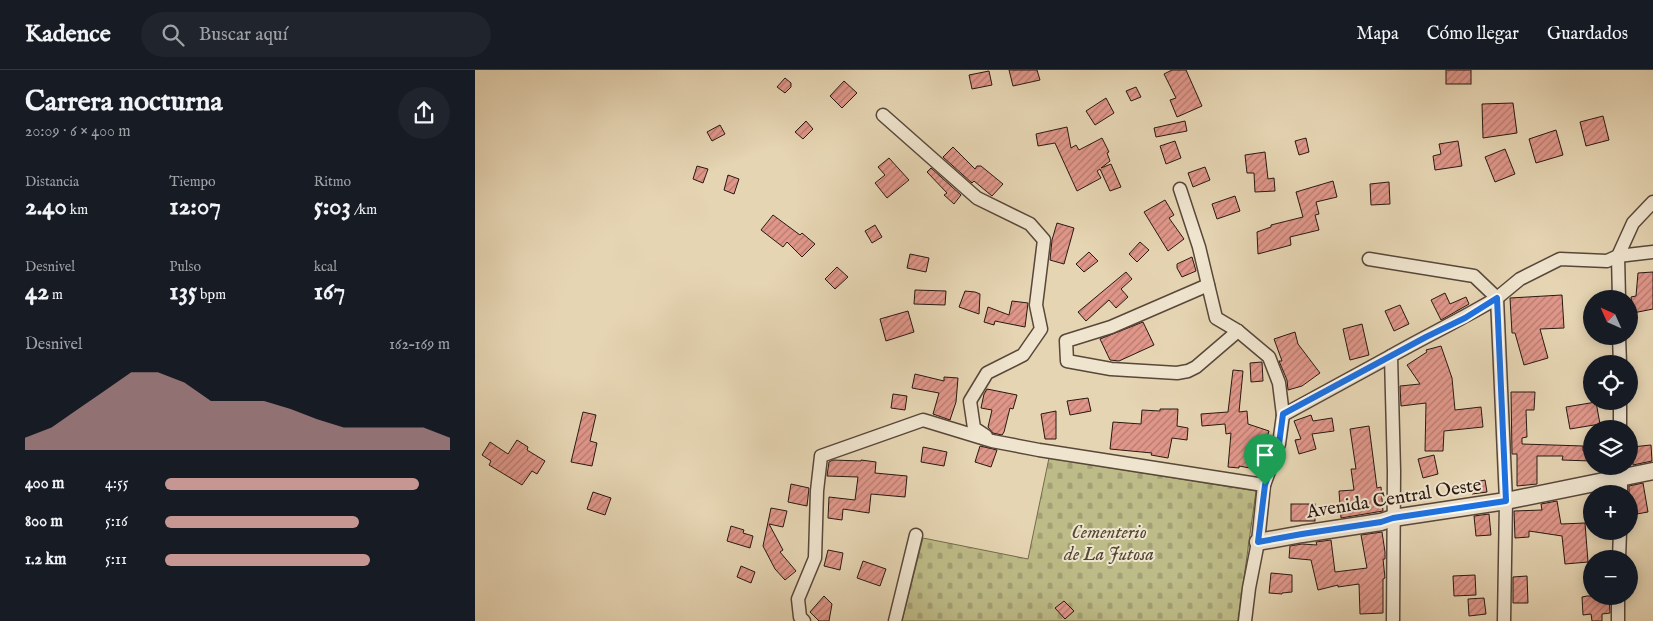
<!DOCTYPE html>
<html lang="es">
<meta charset="utf-8">
<style>
body{margin:0;font-family:"IM FELL English",serif;background:#20242c;color:#f1f3f6;height:100vh;display:flex;flex-direction:column;font-size:19px;white-space:nowrap}
*{box-sizing:border-box;margin:0}
p{font-size:16px;color:#9ea1a6}
.icon{flex:none;width:28px;height:28px;fill:none;stroke:currentColor;stroke-width:2;stroke-linecap:round;stroke-linejoin:round}
.map{position:relative;flex:1;overflow:hidden}
.panel{display:flex;flex-direction:column;background:#171b24;width:475px}
.panel>*{flex:none}
.needle{width:32px;rotate:315deg}
.tools{position:absolute;left:1108px;top:220px;display:grid;gap:10px}
.tools a{display:grid;place-items:center;width:55px;height:55px;border-radius:50%;background:#171b24;box-shadow:0 2px 12px #0003;font-size:25px}
.pin{position:absolute;display:grid;place-items:center;width:42px;height:42px;color:#fff;margin:-51px -21px;border-radius:50% 50% 50% 0;rotate:-45deg;box-shadow:0 0 5px #0007}
.pin .icon{rotate:45deg}
.round{display:grid;place-items:center;flex:none;width:52px;height:52px;border-radius:26px;background:#20242c}
.headline{display:flex;align-items:center;justify-content:space-between;height:85px;padding:0 25px}
h1{font-size:28px;font-weight:700;line-height:38px}
.stats{display:grid;grid-template-columns:repeat(3,1fr);gap:8px;height:85px;padding:5px 25px}
.stats div{display:grid;align-content:center}
.stats b{font-size:25px;font-weight:700}
.stats small{font-size:14px;font-weight:400}
.stats p{font-size:14px}
.chart{height:140px;padding:10px 25px}
.chart p{display:flex;justify-content:space-between}
.chart svg{width:100%;height:90px;margin-top:5px;fill:#c59692;opacity:.7}
ul{padding:0 25px;list-style:none;font-size:16px}
li{display:grid;grid-template-columns:80px 60px 1fr;align-items:center;height:38px}
li i{height:12px;border-radius:6px;background:#c59692}
header{display:flex;align-items:center;gap:30px;box-sizing:border-box;height:70px;padding:0 25px;background:#171b24;border-bottom:1px solid #363941}
header strong{font-size:24px}
nav{display:flex;gap:28px;margin-inline-start:auto;font-size:18px}
.search{width:350px;height:45px;background:#20242c;display:flex;align-items:center;gap:12px;box-sizing:border-box;padding:0 18px;border-radius:28px;color:#9ea1a6;font-size:19px}
main{display:flex;flex:1;min-height:0}
.map>svg:first-child{display:block}
</style>
<header>
<strong>Kadence</strong>
<div class="search"><svg class="icon" aria-label="search" viewBox="0 0 24 24"><circle cx="10" cy="10" r="6"/><path d="M15 15l6 6"/></svg>Buscar aquí</div>
<nav><a>Mapa</a><a>Cómo llegar</a><a>Guardados</a></nav>
</header>
<main>
<section class="panel">
<div class="headline"><div><h1>Carrera nocturna</h1><p>20:09 · 6 × 400 m</p></div><a class="round"><svg class="icon" aria-label="share" viewBox="0 0 24 24"><path d="M12 15V3M7 8l5-5 5 5M5 13v7h14v-7"/></svg></a></div>
<div class="stats">
<div><p>Distancia</p><b>2.40<small> km</small></b></div>
<div><p>Tiempo</p><b>12:07</b></div>
<div><p>Ritmo</p><b>5:03<small> /km</small></b></div>
</div>
<div class="stats">
<div><p>Desnivel</p><b>42<small> m</small></b></div>
<div><p>Pulso</p><b>135<small> bpm</small></b></div>
<div><p>kcal</p><b>167</b></div>
</div>
<div class="chart"><p><span>Desnivel</span>162–169 m</p>
<svg viewBox="0 0 160 44" preserveAspectRatio="none"><path d="M0 44V38L10 33L20 24L30 15L40 6L50 6L60 11L70 20L80 20L90 20L100 24L110 29L120 33L130 33L140 33L150 33L160 38V44z"/></svg>
</div>
<ul>
<li><b>400 m</b>4:55<i style="width:89%"></i></li>
<li><b>800 m</b>5:16<i style="width:68%"></i></li>
<li><b>1.2 km</b>5:11<i style="width:72%"></i></li>
</ul>
</section>
<div class="map">
<svg width="1178" height="551" viewBox="0 0 1178 551">
<defs>
<pattern id="cemetery-stones" width="16" height="16" patternUnits="userSpaceOnUse" patternTransform="scale(1.25)"><rect width="16" height="16" fill="#bdbb87"/><path d="M2 7V4a2 2 0 0 1 4 0v3zM10 15v-3a2 2 0 0 1 4 0v3z" fill="#a2a074"/></pattern>
<pattern id="building-hatch" width="6" height="6" patternUnits="userSpaceOnUse" patternTransform="scale(1.25)"><rect width="6" height="6" fill="#e0978a"/><path d="M-1 1l2-2M0 6l6-6M5 7l2-2" fill="none" stroke="#b67a6f"/></pattern>
</defs>
<rect width="100%" height="100%" fill="#e6d5b3"/>
<filter id="stains"><feTurbulence type="fractalNoise" baseFrequency=".004" numOctaves="4"/><feColorMatrix values="0 0 0 0 .2 0 0 0 0 .09 0 0 0 0 .02 0 0 0 .5 -.17"/></filter>
<radialGradient id="worn" r=".72"><stop offset=".6" stop-color="#630" stop-opacity="0"/><stop offset="1" stop-color="#630" stop-opacity=".3"/></radialGradient>
<polygon fill="url(#cemetery-stones)" stroke="#736a4c" points="574,388 781,421 763,551 427,551 448,468 553,489"/>
<g fill="url(#building-hatch)" stroke="#291812">
<polygon points="534,0 562,0 565,10 538,16"/>
<polygon points="697,0 711,0 727,36 702,47 695,30 701,28 689,4"/>
<rect x="971" y="0" width="25" height="14"/>
<polygon points="514,1 517,15 497,19 494,5"/>
<polygon points="310,8 316,13 316,17 310,23 302,17"/>
<polygon points="369,11 382,23 367,38 355,26"/>
<polygon points="661,17 666,27 656,31 651,21"/>
<polygon points="631,28 639,43 620,55 611,41"/>
<polygon points="1038,33 1042,63 1008,68 1007,34"/>
<polygon points="1128,46 1134,70 1111,76 1105,52"/>
<polygon points="331,51 338,59 328,69 320,62"/>
<polygon points="710,51 712,61 681,67 679,58"/>
<polygon points="245,55 250,64 237,71 232,62"/>
<polygon points="592,57 596,78 601,75 604,80 627,68 634,82 632,83 635,91 626,98 636,94 646,117 635,121 625,99 622,101 626,108 602,121 580,73 563,76 561,64"/>
<polygon points="1081,60 1088,85 1061,93 1054,69"/>
<polygon points="831,68 834,82 824,85 820,71"/>
<polygon points="700,71 706,88 691,94 685,76"/>
<polygon points="983,71 987,96 960,100 958,86 966,84 964,74"/>
<polygon points="478,77 500,99 502,96 506,96 528,114 517,126 499,111 497,113 468,87"/>
<polygon points="1030,79 1040,104 1020,112 1010,87"/>
<polygon points="790,82 793,109 799,108 800,121 780,122 779,103 772,103 770,85"/>
<polygon points="414,88 434,110 412,128 400,113 410,105 403,97"/>
<polygon points="222,96 233,99 228,113 218,109"/>
<polygon points="730,97 735,110 718,117 713,103"/>
<polygon points="456,98 486,125 479,134 469,125 472,123 452,102"/>
<polygon points="253,105 264,109 259,124 249,120"/>
<polygon points="858,111 862,127 841,132 844,144 840,145 844,160 815,167 816,175 783,184 782,162 796,157 796,155 828,147 821,122"/>
<polygon points="914,112 915,134 896,135 895,114"/>
<polygon points="760,126 765,141 742,149 737,134"/>
<polygon points="690,130 699,145 694,148 709,169 693,181 669,142"/>
<polygon points="298,145 325,165 327,163 340,174 327,187 312,172 308,177 286,160"/>
<polygon points="582,153 599,158 589,194 575,190 577,170"/>
<polygon points="400,155 407,167 397,173 390,161"/>
<polygon points="665,172 674,180 662,192 654,184"/>
<polygon points="614,182 623,191 609,202 601,194"/>
<polygon points="435,184 454,188 451,202 432,198"/>
<polygon points="717,187 721,201 707,207 702,198 702,194"/>
<polygon points="362,197 373,207 360,219 350,209"/>
<polygon points="651,202 657,209 646,219 653,227 641,238 634,230 611,251 603,242"/>
<polygon points="1178,202 1178,239 1158,243 1156,227 1161,226 1163,203"/>
<polygon points="440,220 471,221 470,235 439,234"/>
<polygon points="490,221 500,222 505,224 504,244 484,237"/>
<polygon points="970,223 975,234 991,227 994,234 966,250 956,230"/>
<polygon points="1087,225 1089,258 1065,259 1073,288 1049,295 1040,263 1037,263 1035,228"/>
<polygon points="537,231 553,233 550,257 520,251 519,255 509,252 513,237 534,245"/>
<polygon points="925,235 934,254 919,261 910,241"/>
<polygon points="433,241 439,262 411,271 405,249"/>
<polygon points="668,252 679,275 644,291 635,290 625,269"/>
<polygon points="887,254 894,285 875,290 868,259"/>
<polygon points="820,262 823,274 845,303 827,316 813,320 812,310 804,291 807,291 799,269"/>
<polygon points="966,276 977,308 980,340 1006,337 1008,357 969,361 968,381 950,381 951,333 926,336 925,316 945,314 932,295 952,282 951,280"/>
<polygon points="787,292 788,311 776,312 775,293"/>
<polygon points="758,300 768,301 764,342 772,341 773,354 794,361 789,377 792,378 786,400 764,396 764,398 753,397 756,363 751,364 750,354 727,356 726,344 753,342"/>
<polygon points="440,304 469,311 469,307 483,308 481,332 475,350 458,344 464,323 437,318"/>
<polygon points="512,319 542,325 538,339 535,338 529,362 527,365 518,363 513,357 517,340 506,338 509,324"/>
<polygon points="1036,322 1060,322 1059,340 1051,340 1052,367 1047,368 1047,374 1108,376 1108,381 1116,381 1116,391 1087,390 1088,386 1062,386 1062,414 1042,416 1042,384 1037,384"/>
<polygon points="418,324 432,326 430,340 416,338"/>
<polygon points="613,328 616,341 595,345 592,331"/>
<polygon points="1121,332 1125,354 1095,359 1091,337"/>
<polygon points="685,339 703,339 702,356 713,358 712,370 697,368 693,388 676,385 677,383 635,379 638,352 666,354 667,340 685,341"/>
<polygon points="581,341 581,369 570,369 566,344"/>
<polygon points="108,342 121,345 115,371 122,373 117,396 96,392"/>
<polygon points="836,345 838,351 857,348 859,361 837,364 841,379 824,384 820,370 826,369 819,351"/>
<polygon points="894,356 902,418 906,417 908,441 866,448 864,421 879,420 876,399 881,399 875,359"/>
<polygon points="42,370 53,377 52,380 70,391 62,404 57,401 47,415 14,395 16,391 7,385 15,372 33,384"/>
<polygon points="1176,375 1177,391 1158,395 1157,377"/>
<polygon points="505,376 522,380 516,397 500,392"/>
<polygon points="448,377 472,382 469,396 446,392"/>
<polygon points="959,385 963,404 948,408 943,389"/>
<polygon points="358,390 386,391 386,390 401,392 400,403 432,406 430,427 396,424 394,443 368,439 367,450 353,448 354,427 380,430 383,407 352,406 354,392"/>
<polygon points="1010,410 1012,422 997,424 996,413"/>
<polygon points="1168,413 1173,442 1156,445 1154,430 1154,416"/>
<polygon points="316,414 334,418 332,436 313,432"/>
<polygon points="118,422 136,428 130,445 112,439"/>
<polygon points="1082,431 1086,454 1110,453 1113,492 1090,494 1087,466 1054,461 1054,467 1040,468 1039,441 1067,440 1066,434"/>
<rect x="816" y="434" width="24" height="17"/>
<polygon points="296,438 312,441 308,457 294,454 308,480 305,482 321,501 310,510 300,499 288,476"/>
<polygon points="1014,444 1016,465 1001,466 999,446"/>
<polygon points="256,456 269,460 268,463 278,466 275,478 252,471"/>
<polygon points="907,462 910,482 910,489 908,489 910,508 908,509 908,543 885,544 884,514 863,517 863,515 843,520 836,490 814,488 815,476 827,474 842,475 841,472 856,470 860,502 892,498 886,465"/>
<polygon points="353,480 368,483 365,500 349,496"/>
<polygon points="388,491 411,499 405,516 382,508"/>
<polygon points="266,496 280,502 276,513 262,507"/>
<polygon points="796,503 817,505 817,522 807,523 807,524 794,523"/>
<polygon points="1000,505 1001,525 979,526 978,506"/>
<polygon points="1052,506 1053,533 1038,533 1038,507"/>
<polygon points="349,526 357,534 354,551 344,551 335,542"/>
<polygon points="1112,526 1134,526 1135,543 1127,544 1127,551 1117,551 1116,544 1108,545 1107,527"/>
<polygon points="1009,528 1011,544 994,546 993,529"/>
<polygon points="589,531 599,541 590,549 580,538"/>
</g>
<g fill="none" stroke-linecap="round" stroke-linejoin="round">
<g stroke="#58473a" stroke-width="15">
<g id="minor">
<polyline points="408,45 502,128 555,154 569,170 561,235 566,259 548,285 512,303 495,331 499,358 511,366"/>
<polyline points="705,119 724,177 741,248 763,261 794,287 804,313 808,345 804,374 789,415 783,472 774,518 770,551"/>
<polyline points="894,189 999,206 1022,228 1045,209 1085,189 1132,191 1143,186 1178,182"/>
<polyline points="733,215 636,257 591,271 592,291 636,299 702,303 713,301 721,297 763,261"/>
<polyline points="1144,229 1143,186 1158,153 1178,132"/>
<polyline points="1144,266 1145,294"/>
<polyline points="1145,331 1145,359"/>
<polyline points="808,345 916,286"/>
<polyline points="1146,424 1146,396"/>
<polyline points="1144,489 1145,461"/>
<polyline points="329,551 325,547 323,529 340,488 342,421 346,386 448,350 517,371 564,380 789,415"/>
<polyline points="420,551 441,465"/>
<path d="M918,551L919,401L916,286C951,266 987,249 1022,228L1031,431L1029,551"/>
<polyline points="1143,551 1143,526"/>
</g>
</g>
<g stroke="#58473a" stroke-width="19">
<polyline id="tertiary" points="783,472 827,464 906,452 918,448 1031,431 1178,401"/>
</g>
<use href="#minor" stroke="#efe4ce" stroke-width="12"/>
<use href="#tertiary" stroke="#efe4ce" stroke-width="16"/>
</g>
<g fill="none" stroke-linecap="round" stroke-linejoin="round">
<g stroke="#fff" stroke-width="10">
<polygon id="route" points="1022,228 1031,431 918,448 906,452 827,464 783,472 790,415 804,374 808,344 951,267 990,248"/>
</g>
<use href="#route" stroke="#1a73e8" stroke-width="6"/>
</g>
<g text-anchor="middle" dominant-baseline="central" stroke-width="4" stroke-linejoin="round" paint-order="stroke">
<g font-size="19" fill="#291812" stroke="#efe4ce">
<text transform="translate(919 429) rotate(-9)">Avenida Central Oeste</text>
</g>
<g font-size="19" font-style="italic" fill="#554935" stroke="#efe4ce">
<text x="634" y="463">Cementerio<tspan x="634" dy="22">de La Jutosa</tspan></text>
</g>
</g>
<rect width="100%" height="100%" filter="url(#stains)"/>
<rect width="100%" height="100%" fill="url(#worn)"/>
</svg>
<div class="tools">
<a><svg class="needle" viewBox="-14 -14 28 28"><path d="M0-13l5 13h-10z" fill="#e53935"/><path d="M0 13l5-13h-10z" fill="#9ea1a6"/></svg></a>
<a><svg class="icon" aria-label="locate" viewBox="0 0 24 24"><circle cx="12" cy="12" r="6"/><path d="M12 2v4M12 18v4M2 12h4M18 12h4"/></svg></a>
<a><svg class="icon" aria-label="layers" viewBox="0 0 24 24"><path d="M12 4l9 5-9 5-9-5zM3 14l9 5 9-5"/></svg></a>
<a>+</a>
<a>−</a>
</div>
<div class="pin" style="left:790px;top:415px;background:#1e9e55"><svg class="icon" aria-label="arrive" viewBox="0 0 24 24"><path d="M6 21V4h12l-3 4 3 4H6"/></svg></div>
</div>
</main>
